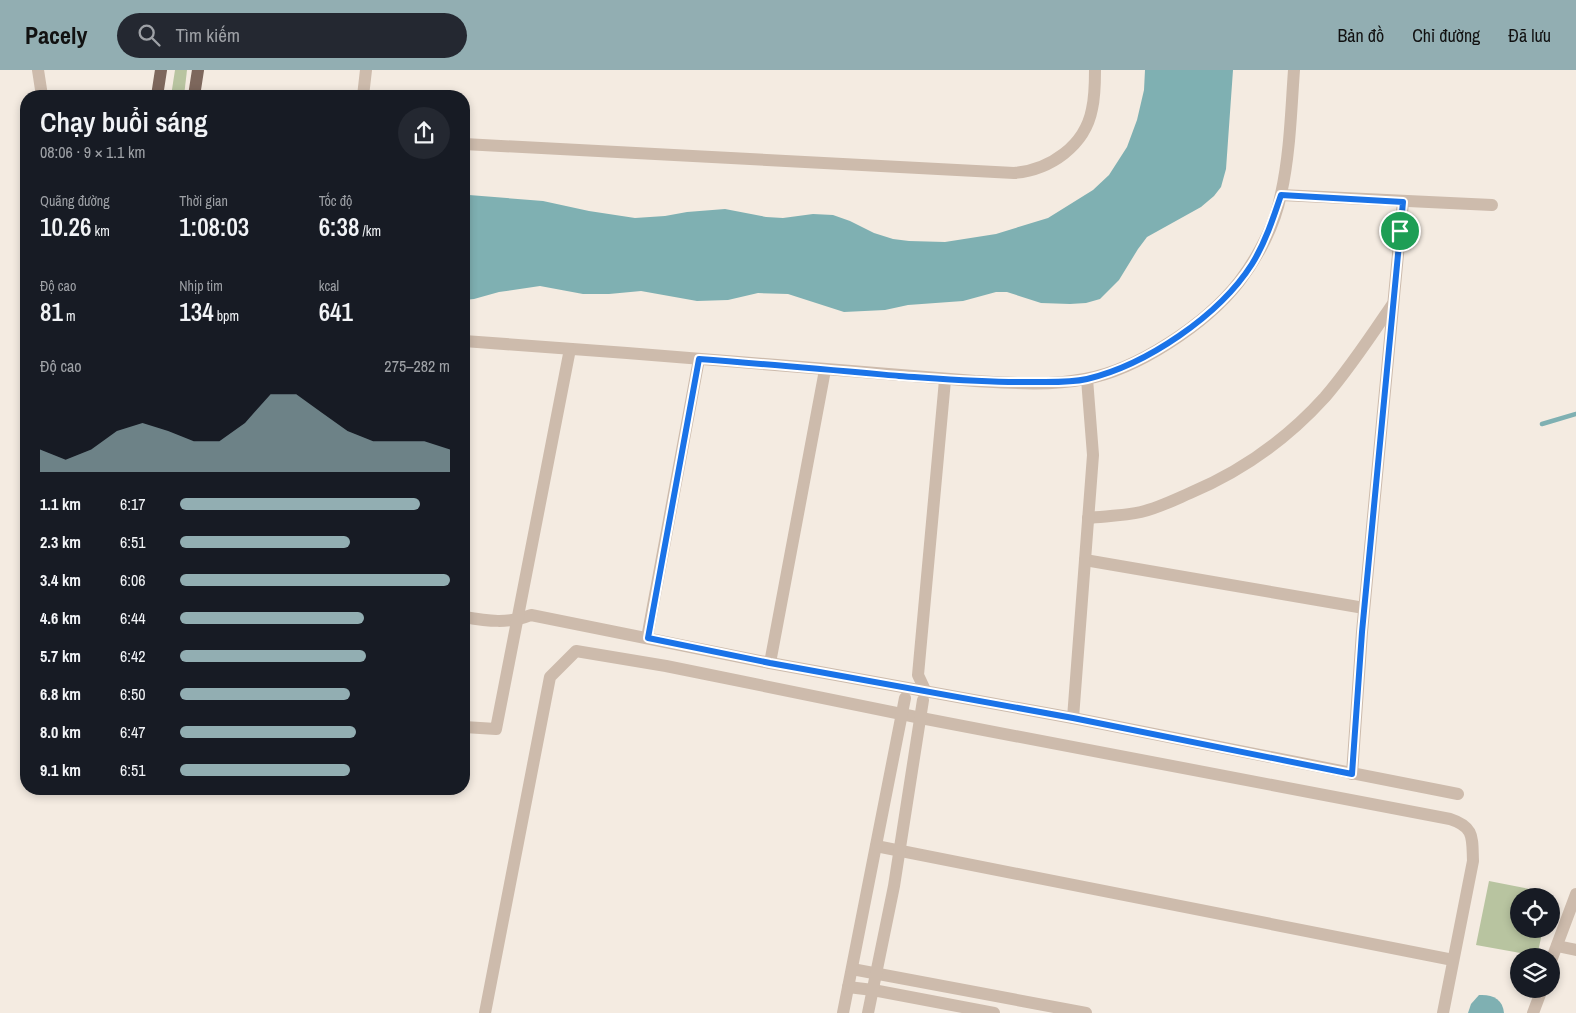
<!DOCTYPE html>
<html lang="vi">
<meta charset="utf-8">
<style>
body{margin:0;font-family:"Archivo Narrow",sans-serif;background:#242831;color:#f1f3f6;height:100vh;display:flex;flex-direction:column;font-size:19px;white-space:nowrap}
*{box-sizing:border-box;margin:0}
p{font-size:16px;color:#9ea1a6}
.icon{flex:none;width:28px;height:28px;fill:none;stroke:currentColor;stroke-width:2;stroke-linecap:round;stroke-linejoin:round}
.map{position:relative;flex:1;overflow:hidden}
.details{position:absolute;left:20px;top:20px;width:450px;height:705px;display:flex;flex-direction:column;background:#171b24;border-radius:20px;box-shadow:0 2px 8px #0003}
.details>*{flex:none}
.controls{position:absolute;left:1510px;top:818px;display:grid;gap:10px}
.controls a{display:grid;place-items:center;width:50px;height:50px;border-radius:50%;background:#171b24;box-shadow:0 2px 8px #0003;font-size:25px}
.pin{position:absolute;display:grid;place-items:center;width:42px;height:42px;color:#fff;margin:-21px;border:2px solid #fff;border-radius:50%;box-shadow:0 1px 5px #0007}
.round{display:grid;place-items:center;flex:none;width:52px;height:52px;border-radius:26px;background:#242831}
.head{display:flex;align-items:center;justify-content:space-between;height:85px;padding:0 20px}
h1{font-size:28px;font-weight:600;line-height:38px}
.figures{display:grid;grid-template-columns:repeat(3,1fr);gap:8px;height:85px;padding:5px 20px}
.figures div{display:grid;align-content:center}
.figures b{font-size:25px;font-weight:600}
.figures small{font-size:14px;font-weight:400}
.figures p{font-size:14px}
.chart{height:140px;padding:10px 20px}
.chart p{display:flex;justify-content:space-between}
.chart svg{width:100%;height:90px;margin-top:5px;fill:#92aeb2;opacity:.7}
ul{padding:0 20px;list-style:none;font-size:16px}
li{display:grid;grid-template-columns:80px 60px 1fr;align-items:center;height:38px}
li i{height:12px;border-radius:6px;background:#92aeb2}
header{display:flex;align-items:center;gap:30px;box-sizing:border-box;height:70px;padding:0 25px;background:#92aeb2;color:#111}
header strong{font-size:24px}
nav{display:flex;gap:28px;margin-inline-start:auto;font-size:18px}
.search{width:350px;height:45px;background:#242831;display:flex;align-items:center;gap:12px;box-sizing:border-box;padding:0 18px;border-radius:28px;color:#9ea1a6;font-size:19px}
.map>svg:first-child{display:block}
</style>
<header>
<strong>Pacely</strong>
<div class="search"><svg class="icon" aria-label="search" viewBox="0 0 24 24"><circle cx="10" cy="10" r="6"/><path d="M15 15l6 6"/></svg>Tìm kiếm</div>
<nav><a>Bản đồ</a><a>Chỉ đường</a><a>Đã lưu</a></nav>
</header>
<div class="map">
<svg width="1576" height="943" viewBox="0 0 1576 943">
<rect width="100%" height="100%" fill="#f4ebe1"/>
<g fill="#b8c4a0">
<polygon points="175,0 187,0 184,26 171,26"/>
<polygon points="1489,811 1550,823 1549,826 1519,826 1519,859 1543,859 1537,886 1476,875"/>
</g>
<g fill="#7fb0b2">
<polygon points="1145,0 1233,0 1226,99 1221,117 1214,126 1201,137 1147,167 1138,179 1119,210 1100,229 1086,233 1070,234 1041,233 1007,222 996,222 963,231 908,235 885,240 844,242 788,224 758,223 728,230 697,231 641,221 609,224 583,224 540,216 499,222 474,229 464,230 464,126 469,125 543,131 589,141 635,148 665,146 687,142 725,139 766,147 783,148 813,144 833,145 850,151 874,163 893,169 909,171 945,172 996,164 1048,148 1093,120 1109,105 1127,77 1137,50 1144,20"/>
<path d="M1479,925C1492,924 1503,929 1504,943H1468L1471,934Z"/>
</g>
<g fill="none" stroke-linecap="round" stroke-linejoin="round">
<polyline stroke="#7fb0b2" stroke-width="4.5" points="1542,354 1576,344"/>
<g stroke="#cdbbac" stroke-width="12">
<polyline points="38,0 42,26"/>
<polyline points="363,26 366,0"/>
<path d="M464,74L1014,103C1050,100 1085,76 1092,39C1095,26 1095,13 1095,0"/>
<polyline points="1281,125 1492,135"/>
<path d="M464,271L627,283L975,311C1011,313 1049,316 1085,309C1137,300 1206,254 1239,212C1258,187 1275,155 1281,124C1290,84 1291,41 1294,0"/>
<path d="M1088,448C1105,446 1124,446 1141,442C1158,438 1174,430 1190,423C1242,401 1288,368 1325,327C1350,298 1371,266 1392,235"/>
<polyline points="1085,490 1364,538"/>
<path d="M464,547C487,551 509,554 531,545L770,593L1073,648L1458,724"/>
<polyline points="647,568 699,289"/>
<polyline points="770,593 825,300"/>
<polyline points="925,620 918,605 945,310"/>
<polyline points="1073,648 1093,385 1087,309"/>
<polyline points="464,657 496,659 570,279"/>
<polyline points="1352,704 1362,562 1403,132"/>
<polyline points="876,776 1453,890"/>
<polyline points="1557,876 1576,880"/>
<polyline points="1551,891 1576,824"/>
<polyline points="852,899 1086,943"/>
<polyline points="848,917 873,920 994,943"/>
<path d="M485,943L550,607L576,581L666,596L921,648L1450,749C1475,757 1472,768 1473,791L1443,943"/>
<polyline points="843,943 905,628"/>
<polyline points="868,943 894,816 923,630"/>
<polyline points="1533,943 1542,919"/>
</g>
<g stroke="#7d675c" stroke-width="12">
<polyline points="157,26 161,0"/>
<polyline points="194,26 198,0"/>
</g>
</g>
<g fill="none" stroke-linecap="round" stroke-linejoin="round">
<g stroke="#fff" stroke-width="10">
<path id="route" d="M1281,125L1403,132L1362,562L1352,704L1073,648L770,593L648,568L699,289C766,294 832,300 899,306C943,309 987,313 1031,312C1050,312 1069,313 1087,309C1146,295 1219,246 1252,194C1265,173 1273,149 1281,125Z"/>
</g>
<use href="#route" stroke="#1a73e8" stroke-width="6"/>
</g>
</svg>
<div class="controls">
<a><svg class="icon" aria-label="locate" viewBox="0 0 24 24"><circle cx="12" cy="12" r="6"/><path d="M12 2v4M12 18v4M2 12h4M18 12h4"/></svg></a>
<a><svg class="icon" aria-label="layers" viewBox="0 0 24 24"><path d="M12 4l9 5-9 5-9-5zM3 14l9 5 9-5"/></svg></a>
</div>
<div class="pin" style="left:1400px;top:161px;background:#1e9e55"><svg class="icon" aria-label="arrive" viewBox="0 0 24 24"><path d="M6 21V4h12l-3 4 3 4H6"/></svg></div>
<section class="details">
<div class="head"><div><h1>Chạy buổi sáng</h1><p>08:06 · 9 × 1.1 km</p></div><a class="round"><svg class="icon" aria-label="share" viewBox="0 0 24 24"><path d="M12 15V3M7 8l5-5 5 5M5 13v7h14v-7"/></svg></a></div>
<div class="figures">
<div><p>Quãng đường</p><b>10.26<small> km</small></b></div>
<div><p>Thời gian</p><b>1:08:03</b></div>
<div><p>Tốc độ</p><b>6:38<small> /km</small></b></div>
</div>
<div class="figures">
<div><p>Độ cao</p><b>81<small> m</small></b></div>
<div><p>Nhịp tim</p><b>134<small> bpm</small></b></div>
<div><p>kcal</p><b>641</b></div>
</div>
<div class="chart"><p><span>Độ cao</span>275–282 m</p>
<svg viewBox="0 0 160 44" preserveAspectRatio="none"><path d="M0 44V33L10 38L20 33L30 24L40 20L50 24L60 29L70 29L80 20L90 6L100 6L110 15L120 24L130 29L140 29L150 29L160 33V44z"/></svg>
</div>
<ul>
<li><b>1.1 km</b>6:17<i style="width:89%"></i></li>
<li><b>2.3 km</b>6:51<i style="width:63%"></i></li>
<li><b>3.4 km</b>6:06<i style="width:100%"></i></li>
<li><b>4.6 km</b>6:44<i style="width:68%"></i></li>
<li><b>5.7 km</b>6:42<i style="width:69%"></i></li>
<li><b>6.8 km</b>6:50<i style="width:63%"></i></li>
<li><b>8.0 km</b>6:47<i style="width:65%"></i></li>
<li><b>9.1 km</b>6:51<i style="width:63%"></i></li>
</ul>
</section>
</div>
